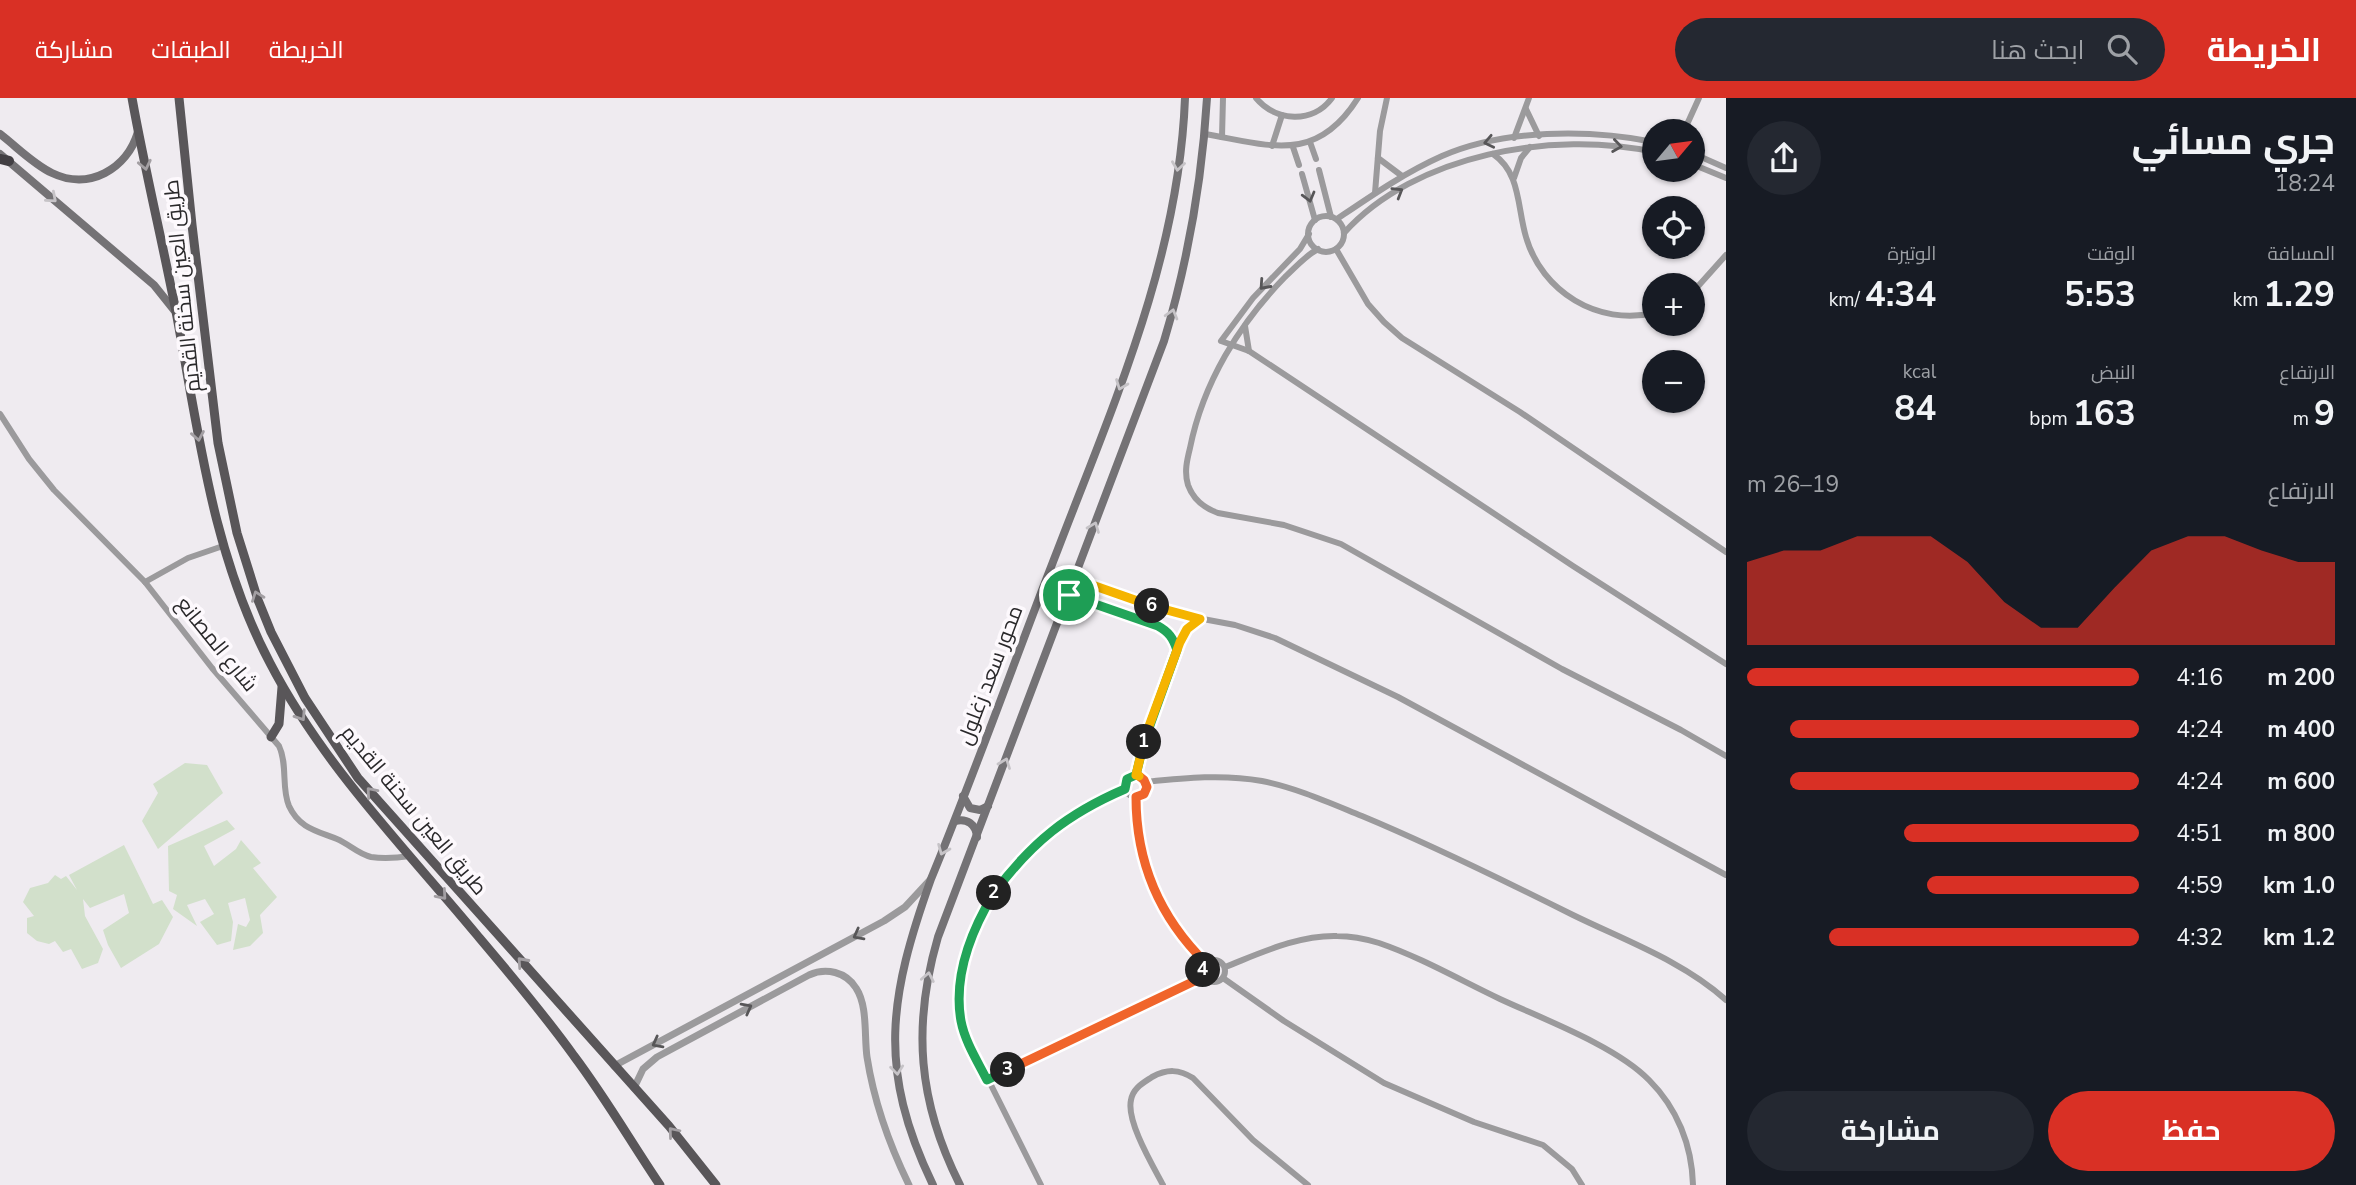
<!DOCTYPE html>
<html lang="ar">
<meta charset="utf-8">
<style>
body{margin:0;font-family:"Nunito Sans",Cairo,sans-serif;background:#242831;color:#f1f3f6;direction:rtl;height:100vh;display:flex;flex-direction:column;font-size:26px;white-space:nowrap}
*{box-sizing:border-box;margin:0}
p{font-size:23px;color:#9ea1a6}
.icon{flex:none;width:38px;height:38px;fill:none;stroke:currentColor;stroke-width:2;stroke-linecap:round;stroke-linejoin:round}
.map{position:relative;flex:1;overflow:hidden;direction:ltr}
.side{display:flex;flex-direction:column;background:#171b24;width:630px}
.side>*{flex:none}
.needle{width:46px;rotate:61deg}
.buttons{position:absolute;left:1642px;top:21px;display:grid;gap:14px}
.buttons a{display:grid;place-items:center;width:63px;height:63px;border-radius:50%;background:#171b24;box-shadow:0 2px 5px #0004;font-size:35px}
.pin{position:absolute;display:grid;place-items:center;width:60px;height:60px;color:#fff;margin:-30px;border:4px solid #fff;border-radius:50%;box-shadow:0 2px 7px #0007}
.km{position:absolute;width:35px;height:35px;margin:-18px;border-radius:50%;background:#222;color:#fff;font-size:19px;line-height:35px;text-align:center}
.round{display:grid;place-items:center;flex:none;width:74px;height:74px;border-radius:37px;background:#242831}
.headline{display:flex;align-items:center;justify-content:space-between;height:119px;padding:0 21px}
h1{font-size:38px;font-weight:700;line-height:52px}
.metrics{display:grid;grid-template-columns:repeat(3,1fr);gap:10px;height:119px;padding:7px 21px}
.metrics div{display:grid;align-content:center}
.metrics b{font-size:35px;font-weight:700}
.metrics small{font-size:19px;font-weight:400}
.metrics p{font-size:19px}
.chart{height:196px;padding:14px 21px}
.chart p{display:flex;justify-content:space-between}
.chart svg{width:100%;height:126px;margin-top:7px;fill:#d93025;opacity:.7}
.primary-button{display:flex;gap:14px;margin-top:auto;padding:14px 21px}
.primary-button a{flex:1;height:80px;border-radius:42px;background:#d93025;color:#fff;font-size:28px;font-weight:700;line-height:80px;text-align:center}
.primary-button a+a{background:#242831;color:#f1f3f6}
ul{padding:0 21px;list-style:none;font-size:23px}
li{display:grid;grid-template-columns:112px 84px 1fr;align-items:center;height:52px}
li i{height:18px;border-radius:9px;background:#d93025}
header{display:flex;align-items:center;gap:42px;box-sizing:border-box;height:98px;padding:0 35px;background:#d93025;color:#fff}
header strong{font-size:33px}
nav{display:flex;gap:38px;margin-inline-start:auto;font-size:24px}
.search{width:490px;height:63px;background:#242831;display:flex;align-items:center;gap:18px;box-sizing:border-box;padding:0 24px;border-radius:38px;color:#9ea1a6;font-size:26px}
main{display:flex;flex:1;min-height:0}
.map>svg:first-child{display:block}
</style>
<header>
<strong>الخريطة</strong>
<div class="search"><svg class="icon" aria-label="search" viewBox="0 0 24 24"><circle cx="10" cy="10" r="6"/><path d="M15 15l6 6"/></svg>ابحث هنا</div>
<nav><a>الخريطة</a><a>الطبقات</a><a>مشاركة</a></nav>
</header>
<main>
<section class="side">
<div class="headline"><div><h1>جري مسائي</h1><p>18:24</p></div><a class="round"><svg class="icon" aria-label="share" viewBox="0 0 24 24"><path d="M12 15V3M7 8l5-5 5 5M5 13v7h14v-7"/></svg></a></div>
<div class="metrics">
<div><p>المسافة</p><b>1.29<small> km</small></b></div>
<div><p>الوقت</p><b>5:53</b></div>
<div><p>الوتيرة</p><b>4:34<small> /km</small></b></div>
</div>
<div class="metrics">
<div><p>الارتفاع</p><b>9<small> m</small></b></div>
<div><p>النبض</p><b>163<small> bpm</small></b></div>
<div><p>kcal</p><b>84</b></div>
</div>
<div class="chart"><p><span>الارتفاع</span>19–26 m</p>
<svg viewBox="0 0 160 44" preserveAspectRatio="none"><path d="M0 44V15L10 11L20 11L30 6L40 6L50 6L60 15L70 29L80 38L90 38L100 24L110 11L120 6L130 6L140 11L150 15L160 15V44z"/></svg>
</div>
<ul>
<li><b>200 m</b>4:16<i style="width:100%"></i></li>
<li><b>400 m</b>4:24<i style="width:89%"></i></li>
<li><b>600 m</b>4:24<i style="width:89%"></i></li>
<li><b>800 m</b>4:51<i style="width:60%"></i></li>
<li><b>1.0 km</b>4:59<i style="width:54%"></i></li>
<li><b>1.2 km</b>4:32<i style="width:79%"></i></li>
</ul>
<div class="primary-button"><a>حفظ</a><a>مشاركة</a></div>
</section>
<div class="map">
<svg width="1726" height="1087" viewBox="0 0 1726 1087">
<rect width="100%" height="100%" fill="#efebf0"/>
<g fill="#d2e0cb">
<polygon points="185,665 207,667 223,695 158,751 142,723 158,695 153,686"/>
<polygon points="227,722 235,731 204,748 214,768 236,751 241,742 261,765 253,770 277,799 260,817 263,835 250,848 233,852 238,826 246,829 250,822 245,800 228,805 233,824 231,843 217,847 200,824 214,816 205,801 187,807 197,828 173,811 177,797 169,793 168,748"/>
<polygon points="124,747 153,806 162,802 173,819 159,846 121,870 108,847 103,832 129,815 124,796 90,810 83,801 85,818 103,851 98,865 82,871 71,851 63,854 55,843 49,846 37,843 27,835 27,820 34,818 23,804 30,790 48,785 55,777 61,781 66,778 77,792 69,777"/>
</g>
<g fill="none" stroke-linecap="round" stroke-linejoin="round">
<g stroke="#9b9a9c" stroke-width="6">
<path d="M1256,0C1276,24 1313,26 1332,0"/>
<polyline points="1526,11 1539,38"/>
<polyline points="1684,33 1699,0"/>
<path d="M1205,36C1269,47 1316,67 1358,0"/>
<polyline points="1222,39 1223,0"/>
<polyline points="1514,40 1529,0"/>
<polyline points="1310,44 1316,61"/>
<polyline points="1272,48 1282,17"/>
<polyline points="1293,49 1299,67"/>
<polyline points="1692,55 1726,70"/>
<path d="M1493,56C1521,75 1517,109 1526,139C1542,194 1598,228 1654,215"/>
<polyline points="1378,60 1402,78"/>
<polyline points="1692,66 1726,80"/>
<polyline points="1319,72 1331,119"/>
<polyline points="1302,76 1315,122"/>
<polyline points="1514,80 1521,60 1530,49"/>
<polyline points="1375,95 1380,33 1387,0"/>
<circle cx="1326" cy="136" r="18"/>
<path d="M1337,121C1371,98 1404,75 1442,58C1504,31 1589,31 1654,44"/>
<path d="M1344,135C1415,56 1554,32 1654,54"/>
<polyline points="1309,136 1300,151 1253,200 1221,243 1249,253 1573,468 1726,566"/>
<path d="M1318,151C1305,158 1296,169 1285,179C1239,226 1203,285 1190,350C1187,362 1184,374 1188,387C1193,401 1204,410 1218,415L1284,427L1341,446L1562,571L1681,632L1726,658"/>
<polyline points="1336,151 1368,206 1384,224 1402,240 1520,314 1726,454"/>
<polyline points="1692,195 1726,157"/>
<polyline points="1245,228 1249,253"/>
<path d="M0,316L29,361L54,392L145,484L212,570L279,648C288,667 281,689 289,708C299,730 317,733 337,741C349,746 358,756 371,759C384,761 397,760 410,758"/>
<polyline points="1075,481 1171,515 1235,527 1275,540 1398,599 1726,777"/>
<polyline points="145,484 188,460 223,448"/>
<polyline points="1069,497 1166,532 1173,540 1177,552"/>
<polyline points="1136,677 1145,640 1180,544 1187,531 1200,521"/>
<circle cx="1136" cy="688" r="11"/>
<path d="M1146,684C1185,680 1223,676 1262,683C1297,690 1330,705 1362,718C1434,748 1503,782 1573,817C1624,842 1683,863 1726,902"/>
<path d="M1136,699C1137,764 1160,820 1206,865"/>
<circle cx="1214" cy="873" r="11"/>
<path d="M1225,869C1261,855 1298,837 1337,838C1351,838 1366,841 1379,845C1420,859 1460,882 1500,901C1543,921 1616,948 1649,982C1677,1010 1692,1047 1693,1087"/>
<polyline points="1223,880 1284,923 1384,985 1474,1024 1543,1047 1572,1071 1582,1087"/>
<polyline points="987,982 1205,878"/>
<path d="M1041,1087L964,933C943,858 997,773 1055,729C1076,713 1100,701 1125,691"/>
<path d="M1163,1087C1153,1068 1126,1023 1131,1002C1133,990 1143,985 1152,979C1167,971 1179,971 1193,980L1253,1042L1308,1087"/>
</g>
<g stroke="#9b9a9c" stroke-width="7">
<polyline points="614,968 884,823 905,809 930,782"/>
<path d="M634,990L643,971L657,959L809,877C826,869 846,874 856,890C868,908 864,938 867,959C874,1004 889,1046 909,1087"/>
</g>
<g stroke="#747275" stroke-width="8">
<path d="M0,36C17,49 33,66 52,75C89,93 127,71 138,34"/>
<polyline points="0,56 154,187 174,212"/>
<polyline points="963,698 970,710 980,712 988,708"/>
<path d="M955,723C967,720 976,726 977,739"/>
<path d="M933,1087C877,971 889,899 931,781C976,672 1015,561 1058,451C1114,305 1179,159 1185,0"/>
<path d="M960,1087C918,1004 912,928 938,839L1164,243C1188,163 1202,83 1207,0"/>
</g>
<g stroke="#595659" stroke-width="9">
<path d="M132,0C145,73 163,146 177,219C199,337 213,457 270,565C323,667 404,749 477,837C510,876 544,916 574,958C605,999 631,1044 660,1087"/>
<polyline points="179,0 192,127 218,345 237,435 258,502 271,534 305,600 358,680 669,1028 716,1087"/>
<polyline points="271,639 279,626 282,589"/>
</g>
<polyline stroke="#423f43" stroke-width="10" points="0,61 9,63"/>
</g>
<defs><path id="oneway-chevron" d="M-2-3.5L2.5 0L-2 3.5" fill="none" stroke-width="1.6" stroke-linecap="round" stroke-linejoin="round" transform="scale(1.75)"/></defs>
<g stroke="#575658">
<use href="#oneway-chevron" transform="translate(1489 44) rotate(168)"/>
<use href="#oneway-chevron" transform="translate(1617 48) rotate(8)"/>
<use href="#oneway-chevron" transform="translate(1398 94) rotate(-31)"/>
<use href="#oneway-chevron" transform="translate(1309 99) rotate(75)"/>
<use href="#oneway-chevron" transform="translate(1264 187) rotate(132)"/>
<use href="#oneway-chevron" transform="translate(858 837) rotate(152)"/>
<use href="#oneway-chevron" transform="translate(747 910) rotate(-28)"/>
<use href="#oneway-chevron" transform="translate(657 945) rotate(152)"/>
</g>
<g stroke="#a39fa3">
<use href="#oneway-chevron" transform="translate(145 67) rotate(78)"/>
<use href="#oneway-chevron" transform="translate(198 338) rotate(80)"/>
<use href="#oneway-chevron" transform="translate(257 498) rotate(-110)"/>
<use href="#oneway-chevron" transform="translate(301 618) rotate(57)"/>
<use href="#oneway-chevron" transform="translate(371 694) rotate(-131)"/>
<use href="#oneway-chevron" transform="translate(442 797) rotate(49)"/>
<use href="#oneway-chevron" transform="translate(522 864) rotate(-132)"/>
<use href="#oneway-chevron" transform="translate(673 1034) rotate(-130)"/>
</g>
<g stroke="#c6c3c7">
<use href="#oneway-chevron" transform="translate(1178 68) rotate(98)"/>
<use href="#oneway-chevron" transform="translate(52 100) rotate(41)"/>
<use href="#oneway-chevron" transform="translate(1172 216) rotate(-74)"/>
<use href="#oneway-chevron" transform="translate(1121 287) rotate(111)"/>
<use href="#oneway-chevron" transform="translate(1094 429) rotate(-69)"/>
<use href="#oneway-chevron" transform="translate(1005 665) rotate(-69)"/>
<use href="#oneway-chevron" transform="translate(943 752) rotate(112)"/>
<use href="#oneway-chevron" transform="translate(928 879) rotate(-79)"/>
<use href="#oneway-chevron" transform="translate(897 972) rotate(84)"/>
</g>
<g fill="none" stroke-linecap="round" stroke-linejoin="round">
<g stroke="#fff" stroke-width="14">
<path id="split-1" d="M1069,497L1158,528C1169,534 1173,540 1177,552L1144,644"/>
</g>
<g stroke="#fff" stroke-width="14">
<path id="split-2" d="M994,795C1032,744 1067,716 1125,691L1127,681L1136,677L1144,644"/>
</g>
<g stroke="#fff" stroke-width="14">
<path id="split-3" d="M994,795C971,833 953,878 961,923C965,944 978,964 987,982L1008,972"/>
</g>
<g stroke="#fff" stroke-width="14">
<polyline id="split-4" points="1008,972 1205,878 1203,872"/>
</g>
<g stroke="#fff" stroke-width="14">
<path id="split-5" d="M1139,678L1144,682L1147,689L1144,696L1136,699C1136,764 1160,820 1206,865L1203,872"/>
</g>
<g stroke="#fff" stroke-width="14">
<polyline id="split-6" points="1139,678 1136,677 1145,639 1180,544 1187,531 1200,521 1152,508"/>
</g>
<g stroke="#fff" stroke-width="14">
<polyline id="split-7" points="1069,497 1075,481 1152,508"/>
</g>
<use href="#split-1" stroke="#22a559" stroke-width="9"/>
<use href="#split-2" stroke="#22a559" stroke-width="9"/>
<use href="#split-3" stroke="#22a559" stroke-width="9"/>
<use href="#split-4" stroke="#f0652b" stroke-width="9"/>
<use href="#split-5" stroke="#f0652b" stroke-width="9"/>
<use href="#split-6" stroke="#f5b400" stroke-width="9"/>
<use href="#split-7" stroke="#f5b400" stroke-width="9"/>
</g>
<g text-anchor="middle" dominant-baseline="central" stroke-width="7" stroke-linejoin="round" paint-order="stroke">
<g font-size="21" fill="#2a292b" stroke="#fdf9fd">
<text transform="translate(182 188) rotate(-96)">طريق العين سخنة القديم</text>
<text transform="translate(217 546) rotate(51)">شارع المصانع</text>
<text transform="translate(990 577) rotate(-69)">محور سعد زغلول</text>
<text transform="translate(414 712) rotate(50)">طريق العين سخنة القديم</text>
</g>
</g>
</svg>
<div class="buttons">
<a><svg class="needle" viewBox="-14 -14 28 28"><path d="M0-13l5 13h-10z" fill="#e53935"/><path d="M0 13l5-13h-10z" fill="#9ea1a6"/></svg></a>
<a><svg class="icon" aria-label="locate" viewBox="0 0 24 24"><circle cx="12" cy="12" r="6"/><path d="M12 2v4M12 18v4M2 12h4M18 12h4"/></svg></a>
<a>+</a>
<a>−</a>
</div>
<div class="pin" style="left:1069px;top:497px;background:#1e9e55"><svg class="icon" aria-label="arrive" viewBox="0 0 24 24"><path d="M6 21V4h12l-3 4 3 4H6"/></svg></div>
<b class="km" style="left:1144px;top:644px">1</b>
<b class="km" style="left:994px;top:795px">2</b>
<b class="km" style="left:1008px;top:972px">3</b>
<b class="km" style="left:1203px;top:872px">4</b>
<b class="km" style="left:1152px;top:508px">6</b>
</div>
</main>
